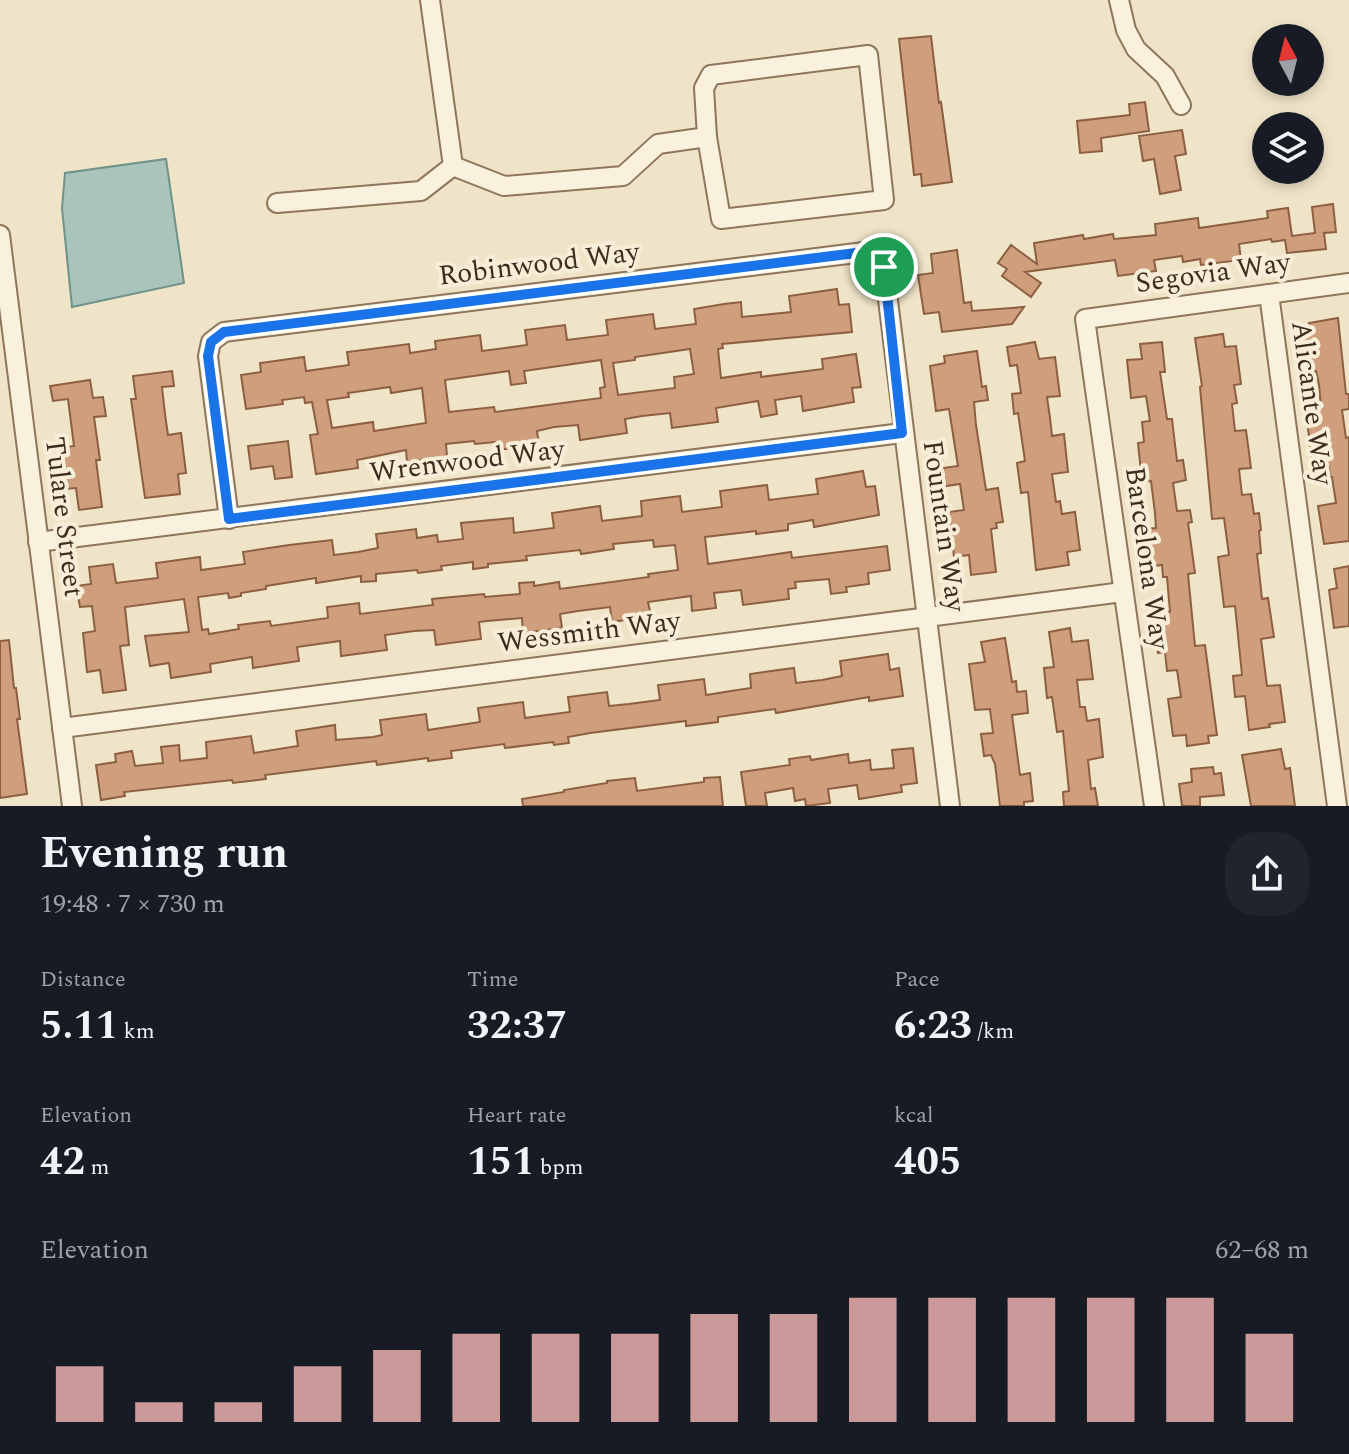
<!DOCTYPE html>
<meta charset="utf-8">
<style>
body{margin:0;font-family:Spectral,serif;background:#20242c;color:#f1f3f6;height:100vh;display:flex;flex-direction:column;font-size:30px;white-space:nowrap}
*{box-sizing:border-box;margin:0}
p{font-size:26px;color:#9ea1a6}
.icon{flex:none;width:44px;height:44px;fill:none;stroke:currentColor;stroke-width:2;stroke-linecap:round;stroke-linejoin:round}
.map{position:relative;height:806px;overflow:hidden}
.drawer{display:flex;flex-direction:column;background:#171b24;flex:1}
.drawer>*{flex:none}
.needle{width:52px;rotate:353deg}
.buttons{position:absolute;left:1252px;top:24px;display:grid;gap:16px}
.buttons a{display:grid;place-items:center;width:72px;height:72px;border-radius:50%;background:#171b24;box-shadow:0 4px 12px #0003;font-size:40px}
.pin{position:absolute;display:grid;place-items:center;width:68px;height:68px;color:#fff;margin:-34px;border:4px solid #fff;border-radius:50%;box-shadow:0 2px 8px #0007}
.round{display:grid;place-items:center;flex:none;width:84px;height:84px;border-radius:32px;background:#20242c}
.headline{display:flex;align-items:center;justify-content:space-between;height:136px;padding:0 40px}
h1{font-size:44px;font-weight:700;line-height:60px}
.stats{display:grid;grid-template-columns:repeat(3,1fr);gap:12px;height:136px;padding:8px 40px}
.stats div{display:grid;align-content:center}
.stats b{font-size:40px;font-weight:700}
.stats small{font-size:22px;font-weight:400}
.stats p{font-size:22px}
.chart{height:224px;padding:16px 40px}
.chart p{display:flex;justify-content:space-between}
.chart svg{width:100%;height:144px;margin-top:8px;stroke:#cc999b;stroke-width:6}
.map>svg:first-child{display:block}
</style>
<div class="map">
<svg width="1349" height="806" viewBox="0 0 1349 806">
<rect width="100%" height="100%" fill="#f0e4c8"/>
<polygon fill="#a9c4bc" stroke="#6f938a" stroke-width="2" points="166,159 184,283 72,307 62,208 65,173"/>
<g fill="#cf9f7d" stroke="#8d5f41" stroke-width="2" fill-rule="evenodd">
<polygon points="931,36 939,103 941,102 952,182 922,186 921,174 914,175 899,39"/>
<polygon points="1145,102 1149,131 1101,138 1102,151 1080,153 1077,121 1130,115 1129,104"/>
<polygon points="1182,130 1186,154 1175,156 1181,190 1160,194 1154,159 1143,161 1139,136"/>
<polygon points="1333,204 1336,232 1324,233 1326,249 1287,253 1285,240 1272,242 1271,239 1239,244 1241,260 1201,265 1200,259 1183,262 1182,256 1154,260 1156,271 1118,276 1115,260 1025,272 1041,283 1031,297 1002,276 1007,269 998,263 1011,245 1037,264 1034,243 1083,235 1084,239 1113,234 1114,239 1156,235 1155,224 1198,218 1199,228 1268,218 1267,211 1288,208 1292,236 1315,233 1312,207"/>
<polygon points="957,250 964,303 971,302 972,311 1024,307 1012,324 942,332 939,312 924,314 918,275 933,273 931,254"/>
<path d="M837,289L839,305L849,304L852,332L722,344L723,348L718,349L721,378L761,372V377L823,369L822,359L856,354L861,387L852,388L854,402L803,411L801,396L775,400L777,414L761,417L758,401L716,408L718,422L672,428L670,413L642,416L625,419L627,433L580,440L578,425L554,427L537,431L539,445L496,450L495,442L475,444L474,441L446,444L447,457L407,462L406,450L357,460L358,468L316,474L310,435L318,434L312,402L305,403L304,397L282,400L283,404L246,409L241,375L261,372L260,363L304,357L306,371L349,365L347,352L409,344L410,353L436,349L435,341L480,335L482,351L498,349L527,345L525,330L565,325L567,340L608,335L606,320L653,314L655,329L696,324L694,309L724,304L741,302L742,317L791,312L789,296ZM690,349L694,374L674,377L675,388L618,395L613,363L635,360V357ZM601,360L605,387L600,388L601,398L495,412L494,407L449,412L445,380L509,371L511,385L526,383L524,371ZM390,387L391,393L422,388L426,423L374,431L373,422L332,428L327,400L349,397L348,393Z"/>
<polygon points="1338,318 1346,394 1349,394 1349,409 1342,410 1346,438 1349,437 1349,541 1324,544 1318,506 1336,503 1332,477 1330,477 1329,468 1325,469 1323,457 1312,458 1307,421 1319,419 1317,409 1321,408 1319,385 1316,371 1302,373 1297,336 1311,334 1309,323"/>
<polygon points="1223,334 1225,347 1236,346 1241,384 1234,385 1237,403 1232,404 1235,431 1246,430 1251,468 1239,469 1242,495 1251,494 1254,514 1259,513 1261,530 1259,531 1261,553 1257,554 1260,580 1262,599 1268,598 1274,637 1261,639 1267,686 1280,685 1285,722 1269,724 1270,727 1249,730 1245,696 1235,697 1233,676 1242,675 1235,606 1224,607 1218,557 1229,555 1224,518 1212,519 1200,387 1202,386 1195,338"/>
<polygon points="1035,342 1039,359 1055,357 1060,396 1047,397 1050,418 1052,436 1064,434 1068,472 1052,474 1056,502 1060,501 1062,514 1075,512 1080,550 1067,552 1069,565 1036,570 1028,492 1021,493 1017,463 1025,461 1018,413 1014,414 1012,394 1021,393 1017,365 1010,366 1007,347"/>
<polygon points="1162,342 1165,372 1160,372 1167,419 1172,419 1177,461 1183,460 1186,480 1173,483 1177,511 1190,510 1192,522 1188,523 1195,573 1188,574 1195,646 1205,645 1217,735 1208,736 1209,743 1187,746 1186,735 1173,736 1168,699 1181,697 1177,670 1167,671 1165,652 1158,653 1154,614 1170,612 1167,577 1163,577 1162,565 1147,567 1143,529 1156,528 1155,513 1151,481 1142,482 1138,443 1144,442 1142,422 1150,421 1146,396 1131,398 1127,360 1142,359 1140,344"/>
<polygon points="977,351 982,387 986,386 988,400 974,402 976,425 986,490 998,488 1003,522 996,523 997,528 991,529 996,572 971,575 969,555 954,557 949,512 964,510 960,484 946,486 943,468 958,466 949,409 936,411 930,366 945,363 944,356"/>
<polygon points="172,371 174,386 162,387 165,414 168,435 181,433 186,473 178,474 180,494 145,498 131,399 136,399 133,376"/>
<polygon points="90,380 93,398 103,397 106,416 94,417 100,460 96,460 102,507 79,510 76,488 64,489 61,472 59,448 74,446 68,399 53,401 50,386"/>
<polygon points="288,441 292,477 275,479 273,466 251,469 248,446"/>
<path d="M863,471L866,487L875,486L879,515L814,527L813,520L788,524V530L756,534V531L705,537L708,564L791,552L792,558L887,546L890,570L868,573L869,584L846,587L847,592L831,594L829,579L795,582L796,588L788,589L789,599L743,605L741,590L714,593L716,608L692,611L691,596L648,602L651,616L612,622L610,607L578,611L560,614L562,628L523,633L522,618L487,621L479,622L481,639L436,645L434,630L414,631L385,635L387,650L341,656L340,641L297,647L299,661L253,668L252,657L210,664L211,672L171,678L169,663L150,666L145,636L189,632L184,599L125,607L129,645L120,646L126,690L103,693L100,670L87,672L83,633L95,631L92,606L80,607L76,586L91,584L89,567L113,564L116,583L158,578L156,563L200,557L201,570L245,564L243,552L289,545L332,540L334,555L358,552L378,548L376,534L416,529L417,538L437,535L438,542L463,539L461,523L513,518L514,533L554,528L552,513L600,506L602,521L642,516L641,501L664,498L680,496L682,512L722,507L720,491L751,487L767,485L769,500L818,494L816,479ZM653,540L654,547L675,545L678,570L648,574L649,577L560,589L559,582L534,586V582L519,583L520,594L485,597L484,594L432,599L433,605L360,614L359,603L327,607L328,618L271,626L270,621L238,625L239,629L209,634L208,629L202,630L198,597L228,593L229,598L241,596V593L266,589V586L316,578V583L361,576V582L376,581V574L417,570L418,573L442,570L441,566L473,562V569L488,567V564L527,560L526,556L580,550L581,554L614,549L613,544Z"/>
<polygon points="1349,566 1349,626 1334,628 1329,590 1337,588 1334,569"/>
<polygon points="1070,628 1072,642 1088,640 1093,679 1077,680 1080,707 1085,707 1087,721 1099,719 1103,757 1088,760 1091,789 1095,788 1098,806 1064,806 1063,792 1069,791 1063,731 1057,732 1052,697 1047,698 1044,668 1054,667 1049,632"/>
<polygon points="1005,638 1012,682 1016,681 1017,692 1026,691 1028,713 1012,715 1020,775 1030,773 1033,801 1024,802 1024,806 1000,806 995,764 991,755 984,756 981,734 993,733 990,709 975,710 969,664 985,662 981,642"/>
<polygon points="9,640 14,688 16,688 20,719 17,719 27,794 0,798 0,641"/>
<polygon points="888,654 890,670 899,668 903,696 869,701 869,697 776,713 775,709 718,717 718,722 686,726 686,721 590,733 568,737 569,743 554,745 553,742 505,748 504,744 451,751 452,758 428,761 428,758 377,765 376,761 265,775 266,779 233,783 232,780 124,792 125,796 101,800 96,765 116,762 115,754 132,751 135,766 163,763 161,747 179,745 180,761 207,758 206,742 251,736 254,753 298,746 296,731 335,725 336,740 373,737 382,735 380,720 426,714 428,730 480,722 478,708 523,702 525,718 539,716 570,712 568,697 607,692 609,706 629,704 660,700 658,685 704,679 706,695 731,691 751,688 750,674 794,668 796,683 822,680 842,676 840,661"/>
<polygon points="913,748 917,783 901,785 902,792 859,799 857,785 828,789 830,803 806,806 805,799 795,801 793,788 765,793 767,806 746,806 741,772 790,765 789,759 810,756 811,760 848,754 849,763 870,760 871,770 894,768 892,750"/>
<polygon points="1281,749 1285,769 1290,768 1295,806 1251,806 1242,755"/>
<polygon points="1213,767 1214,774 1221,773 1224,795 1200,797 1200,806 1182,806 1179,784 1192,782 1191,769"/>
<polygon points="720,777 723,806 523,806 522,799 564,792 564,790 607,783 607,781 635,778 637,791 704,782 704,778"/>
</g>
<g fill="none" stroke-linecap="round" stroke-linejoin="round">
<g stroke="#8d765c" stroke-width="22">
<g id="minor">
<polyline points="430,0 453,166"/>
<polyline points="1119,0 1126,30 1136,49 1165,76 1181,105"/>
<polygon points="868,55 884,200 721,219 707,137 704,88 711,75"/>
<polyline points="277,203 421,191 453,166 504,186 623,176 658,144 707,137"/>
<polyline points="0,235 72,806"/>
<polyline points="1269,294 1337,806"/>
<polyline points="229,519 208,356 211,342 224,332 864,252 877,256 884,267 950,806"/>
<polyline points="38,542 902,433"/>
<polyline points="62,728 1123,592"/>
<polyline points="1154,806 1085,319 1349,283"/>
</g>
</g>
<use href="#minor" stroke="#faf1dc" stroke-width="18"/>
</g>
<g fill="none" stroke-linecap="round" stroke-linejoin="round">
<g stroke="#fff" stroke-width="16">
<polygon id="route" points="864,252 877,256 884,267 902,433 229,519 208,356 211,342 224,332"/>
</g>
<use href="#route" stroke="#1a73e8" stroke-width="10"/>
</g>
<g text-anchor="middle" dominant-baseline="central" stroke-width="8" stroke-linejoin="round" paint-order="stroke">
<g font-size="28" fill="#3d2e20" stroke="#f7eed8">
<text transform="translate(539 264) rotate(-7)">Robinwood Way</text>
<text transform="translate(1213 273) rotate(-8)">Segovia Way</text>
<text transform="translate(1312 403) rotate(82)">Alicante Way</text>
<text transform="translate(467 461) rotate(-7)">Wrenwood Way</text>
<text transform="translate(64 517) rotate(83)">Tulare Street</text>
<text transform="translate(944 526) rotate(82)">Fountain Way</text>
<text transform="translate(1147 558) rotate(82)">Barcelona Way</text>
<text transform="translate(589 632) rotate(-7)">Wessmith Way</text>
</g>
</g>
</svg>
<div class="buttons">
<a><svg class="needle" viewBox="-14 -14 28 28"><path d="M0-13l5 13h-10z" fill="#e53935"/><path d="M0 13l5-13h-10z" fill="#9ea1a6"/></svg></a>
<a><svg class="icon" aria-label="layers" viewBox="0 0 24 24"><path d="M12 4l9 5-9 5-9-5zM3 14l9 5 9-5"/></svg></a>
</div>
<div class="pin" style="left:884px;top:267px;background:#1e9e55"><svg class="icon" aria-label="arrive" viewBox="0 0 24 24"><path d="M6 21V4h12l-3 4 3 4H6"/></svg></div>
</div>
<section class="drawer">
<div class="headline"><div><h1>Evening run</h1><p>19:48 · 7 × 730 m</p></div><a class="round"><svg class="icon" aria-label="share" viewBox="0 0 24 24"><path d="M12 15V3M7 8l5-5 5 5M5 13v7h14v-7"/></svg></a></div>
<div class="stats">
<div><p>Distance</p><b>5.11<small> km</small></b></div>
<div><p>Time</p><b>32:37</b></div>
<div><p>Pace</p><b>6:23<small> /km</small></b></div>
</div>
<div class="stats">
<div><p>Elevation</p><b>42<small> m</small></b></div>
<div><p>Heart rate</p><b>151<small> bpm</small></b></div>
<div><p>kcal</p><b>405</b></div>
</div>
<div class="chart"><p><span>Elevation</span>62–68 m</p>
<svg viewBox="0 0 160 44" preserveAspectRatio="none"><path d="M5 44V27M15 44V38M25 44V38M35 44V27M45 44V22M55 44V17M65 44V17M75 44V17M85 44V11M95 44V11M105 44V6M115 44V6M125 44V6M135 44V6M145 44V6M155 44V17"/></svg>
</div>
</section>
